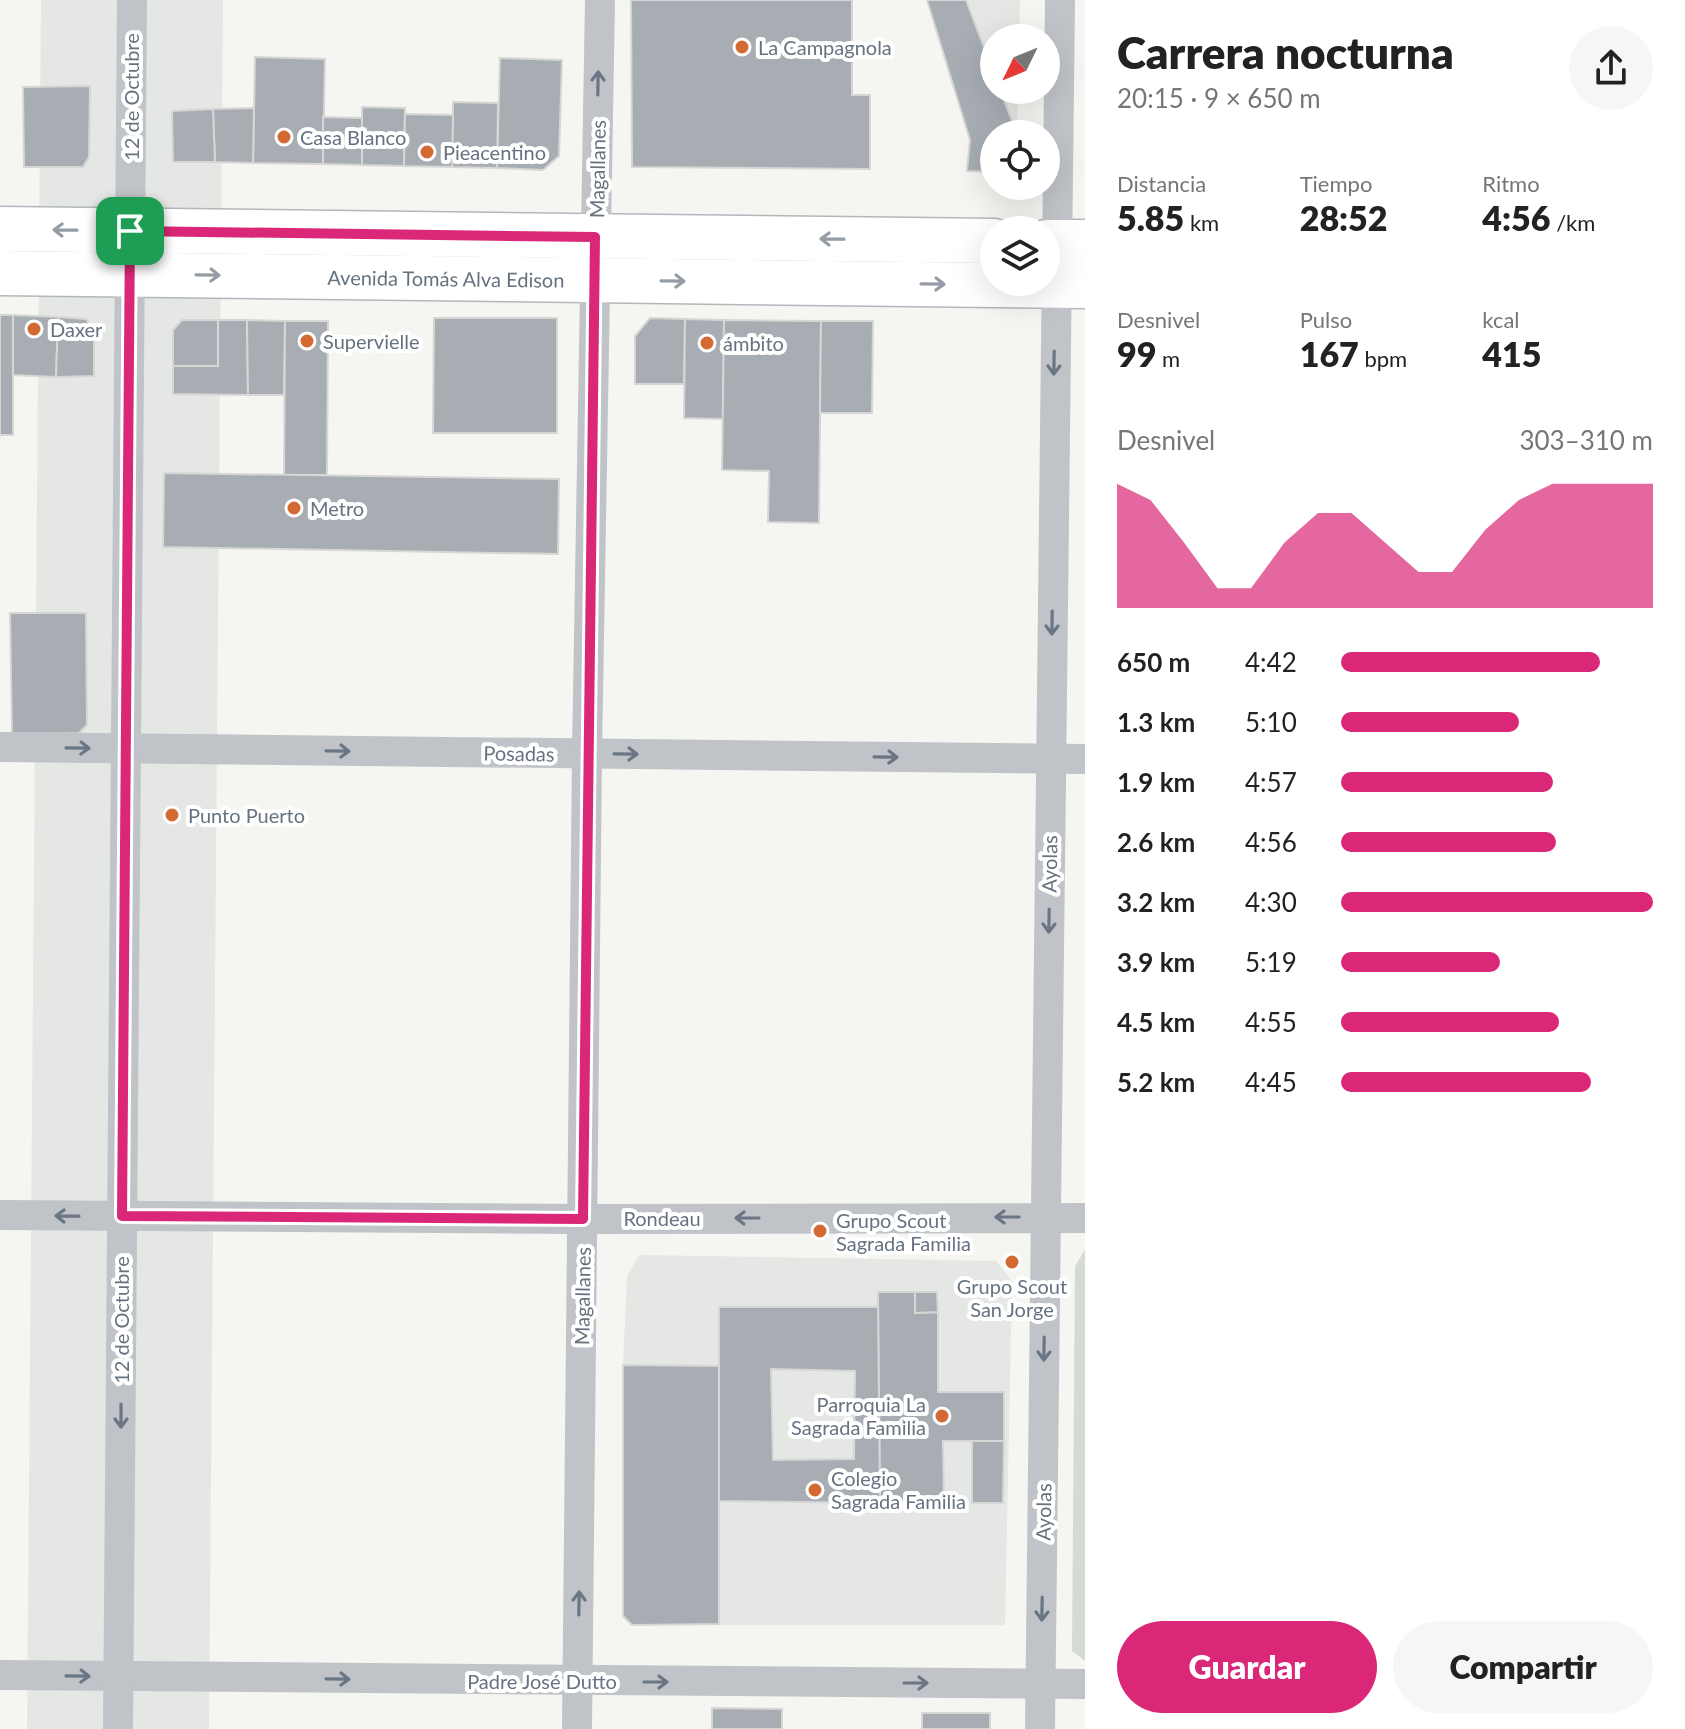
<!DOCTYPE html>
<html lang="es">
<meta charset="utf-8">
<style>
body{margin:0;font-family:Lato,sans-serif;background:#f6f6f6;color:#222;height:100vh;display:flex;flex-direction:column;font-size:30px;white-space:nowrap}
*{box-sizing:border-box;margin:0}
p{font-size:26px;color:#767676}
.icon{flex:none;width:44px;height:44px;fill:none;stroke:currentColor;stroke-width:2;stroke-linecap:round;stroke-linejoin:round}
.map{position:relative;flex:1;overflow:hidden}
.drawer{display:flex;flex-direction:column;background:#fff;width:600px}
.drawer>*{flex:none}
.needle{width:52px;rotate:227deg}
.buttons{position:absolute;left:980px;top:24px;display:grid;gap:16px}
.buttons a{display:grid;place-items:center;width:80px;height:80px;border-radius:50%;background:#fff;box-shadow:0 8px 32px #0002;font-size:40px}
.pin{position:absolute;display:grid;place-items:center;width:68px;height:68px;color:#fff;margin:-34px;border-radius:16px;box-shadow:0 4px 12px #0006}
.round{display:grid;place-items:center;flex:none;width:84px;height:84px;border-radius:42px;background:#f6f6f6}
.head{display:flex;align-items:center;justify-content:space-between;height:136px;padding:0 32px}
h1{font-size:44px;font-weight:800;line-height:60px}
.stats{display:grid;grid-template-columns:repeat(3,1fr);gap:12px;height:136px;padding:8px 32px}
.stats div{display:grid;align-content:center}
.stats b{font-size:34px;font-weight:800}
.stats small{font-size:22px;font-weight:400}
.stats p{font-size:22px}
.chart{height:224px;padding:16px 32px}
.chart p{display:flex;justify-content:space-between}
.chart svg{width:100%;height:144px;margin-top:8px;fill:#db2777;opacity:.7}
.cta{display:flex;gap:16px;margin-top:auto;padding:16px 32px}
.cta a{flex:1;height:92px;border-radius:48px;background:#db2777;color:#fff;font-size:32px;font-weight:800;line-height:92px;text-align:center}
.cta a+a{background:#f6f6f6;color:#222}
ul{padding:0 32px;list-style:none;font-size:26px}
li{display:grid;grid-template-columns:128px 96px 1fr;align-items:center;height:60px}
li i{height:20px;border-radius:10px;background:#db2777}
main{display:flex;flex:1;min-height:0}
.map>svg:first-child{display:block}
</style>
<main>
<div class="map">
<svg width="1085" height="1729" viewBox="0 0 1085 1729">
<rect width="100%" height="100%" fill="#f5f5f2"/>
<g fill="#e5e7e5">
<polygon points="41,0 223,0 209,1729 27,1729"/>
<polygon points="966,0 1020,0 1019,38 994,38 994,74"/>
<polygon points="1000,90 1018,90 1017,134"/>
<polygon points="639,1255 996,1261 1012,1281 1005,1625 632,1625 623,1616 623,1365 627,1276"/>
</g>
<polygon fill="#d5dbd3" points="1085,1250 1085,1661 1072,1651 1075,1266"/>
<g fill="#a7adb3" stroke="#d6d6d4" stroke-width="2" fill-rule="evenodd">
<polygon points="631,0 852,0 852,95 870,95 870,169 632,167"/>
<polygon points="927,0 966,0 994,74 994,90 1000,90 1017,134 994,134 994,172 967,171 970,140"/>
<polygon points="255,57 325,59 323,164 253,163"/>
<polygon points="500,58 562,60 559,156 543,170 497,168"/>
<polygon points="90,86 89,157 83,167 24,167 23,87"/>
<polygon points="453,102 498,103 497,168 452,167"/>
<polygon points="362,107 405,108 404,166 362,165"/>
<polygon points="254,108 253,163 215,162 213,109"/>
<polygon points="213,109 215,162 173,162 172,111"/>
<polygon points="405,114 453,115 452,167 404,166"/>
<polygon points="323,117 362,118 362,165 323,164"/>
<rect x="0" y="315" width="13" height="120"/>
<polygon points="13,315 58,317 56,377 13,375"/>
<polygon points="58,317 86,319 94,332 94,376 56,377"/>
<polygon points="434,318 557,318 557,433 433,433"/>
<polygon points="650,318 685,319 684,384 635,384 635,336"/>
<polygon points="685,319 724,320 723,419 684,418"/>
<polygon points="182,320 218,320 218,366 173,366 173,330"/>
<polygon points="218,320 247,320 248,395 173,394 173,366 218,366"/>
<polygon points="247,320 285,321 284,395 248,395"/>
<polygon points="724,320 821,321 819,523 768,522 769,471 722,470"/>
<polygon points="285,321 328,321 327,475 284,475"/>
<polygon points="821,321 873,321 872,413 820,413"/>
<polygon points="164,473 559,479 558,554 163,547"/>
<polygon points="10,613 86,613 87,725 79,733 12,734"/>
<polygon points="878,1292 915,1292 915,1313 938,1312 938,1392 1004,1392 1004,1441 943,1441 944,1503 880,1503"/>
<polygon points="915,1292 937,1292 938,1312 915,1313"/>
<path d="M719,1307H878L880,1503L719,1501ZM771,1369L855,1371L854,1459L773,1460Z"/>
<polygon points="623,1365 719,1366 719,1624 632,1625 623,1616"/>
<polygon points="972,1441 1004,1441 1003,1503 972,1503"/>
<polygon points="712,1708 782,1709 782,1729 712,1729"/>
<rect x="922" y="1713" width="68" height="16"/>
</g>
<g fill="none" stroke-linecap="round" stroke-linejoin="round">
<g stroke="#b3b7bb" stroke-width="47">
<g id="secondary">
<polyline points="0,229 994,241"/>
<polyline points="1046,242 1085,242"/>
<path id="s1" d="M0,273L1085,286"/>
</g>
</g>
<g stroke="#c0c3c7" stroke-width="30">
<polyline points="0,747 1085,759"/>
<polyline points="0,1215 583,1219 1085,1218"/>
<polyline points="0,1675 1085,1684"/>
<polyline points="118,1729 132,0"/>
<polyline points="577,1729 587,753 600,0"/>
<polyline points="1040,1729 1060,0"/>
</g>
<use href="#secondary" stroke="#fff" stroke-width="44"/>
</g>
<defs><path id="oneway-shaft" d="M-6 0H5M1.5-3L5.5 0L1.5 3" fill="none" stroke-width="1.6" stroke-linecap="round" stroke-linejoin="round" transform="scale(2)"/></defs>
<g stroke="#6a7684">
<use href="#oneway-shaft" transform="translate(598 83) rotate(-89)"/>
<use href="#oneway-shaft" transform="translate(1054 363) rotate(91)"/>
<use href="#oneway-shaft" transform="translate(1052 623) rotate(91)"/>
<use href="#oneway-shaft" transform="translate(78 748) rotate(1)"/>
<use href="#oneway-shaft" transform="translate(338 751) rotate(1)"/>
<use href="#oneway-shaft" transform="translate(626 754) rotate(1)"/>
<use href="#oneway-shaft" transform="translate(886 757) rotate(1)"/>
<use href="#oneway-shaft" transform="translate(1049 921) rotate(91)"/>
<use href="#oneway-shaft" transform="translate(67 1216) rotate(-179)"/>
<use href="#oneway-shaft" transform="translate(1007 1217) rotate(180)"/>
<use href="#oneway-shaft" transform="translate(747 1218) rotate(180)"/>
<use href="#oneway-shaft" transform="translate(1044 1349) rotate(91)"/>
<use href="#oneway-shaft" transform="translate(121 1416) rotate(90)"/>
<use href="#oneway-shaft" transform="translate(579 1603) rotate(-89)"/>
<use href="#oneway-shaft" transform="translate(1042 1609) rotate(91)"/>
<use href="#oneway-shaft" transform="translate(78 1676) rotate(1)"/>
<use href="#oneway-shaft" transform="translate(338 1679) rotate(1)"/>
<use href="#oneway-shaft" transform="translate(656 1682)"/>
<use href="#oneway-shaft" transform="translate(916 1683)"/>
</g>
<g stroke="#949ca6">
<use href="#oneway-shaft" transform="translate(65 230) rotate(-179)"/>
<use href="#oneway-shaft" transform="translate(832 239) rotate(-179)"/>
<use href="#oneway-shaft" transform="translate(208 275) rotate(1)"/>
<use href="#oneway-shaft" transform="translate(673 281) rotate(1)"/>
<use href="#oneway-shaft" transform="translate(933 284) rotate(1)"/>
</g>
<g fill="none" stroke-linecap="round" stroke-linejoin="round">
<g stroke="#fff" stroke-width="16">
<polygon id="route" points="130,231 595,237 583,1219 122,1216"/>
</g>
<use href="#route" stroke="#db2777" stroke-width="10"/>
</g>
<g fill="#d46a33" stroke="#fff" stroke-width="3">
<circle cx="742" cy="47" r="8"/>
<circle cx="284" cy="137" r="8"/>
<circle cx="427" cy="152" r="8"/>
<circle cx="34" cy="329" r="8"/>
<circle cx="307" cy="341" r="8"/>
<circle cx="707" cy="343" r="8"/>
<circle cx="294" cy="508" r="8"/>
<circle cx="172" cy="815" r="8"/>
<circle cx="820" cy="1231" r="8"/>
<circle cx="1012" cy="1262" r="8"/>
<circle cx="942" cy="1416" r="8"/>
<circle cx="815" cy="1490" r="8"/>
</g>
<g text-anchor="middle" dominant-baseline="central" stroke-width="8" stroke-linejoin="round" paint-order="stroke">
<g font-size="20" fill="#667280" stroke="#fff" text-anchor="start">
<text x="758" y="47">La Campagnola</text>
<text x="300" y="137">Casa Blanco</text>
<text x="443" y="152">Pieacentino</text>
<text x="50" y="329">Daxer</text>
<text x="323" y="341">Supervielle</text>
<text x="723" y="343">ámbito</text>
<text x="310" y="508">Metro</text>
<text x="188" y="815">Punto Puerto</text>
<text x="836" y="1220">Grupo Scout<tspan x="836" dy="23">Sagrada Familia</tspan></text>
<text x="1012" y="1286" text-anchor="middle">Grupo Scout<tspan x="1012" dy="23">San Jorge</tspan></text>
<text x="926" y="1404" text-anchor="end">Parroquia La<tspan x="926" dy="23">Sagrada Familia</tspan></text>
<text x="831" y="1478">Colegio<tspan x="831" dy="23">Sagrada Familia</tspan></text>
</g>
<g font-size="20" fill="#667280" stroke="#fff">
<text transform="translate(131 97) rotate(-90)">12 de Octubre</text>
<text transform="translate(597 169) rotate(-89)">Magallanes</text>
<text stroke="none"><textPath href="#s1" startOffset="446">Avenida Tomás Alva Edison</textPath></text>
<text transform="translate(519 753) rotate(1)">Posadas</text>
<text transform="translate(1049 864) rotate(-89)">Ayolas</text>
<text x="662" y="1218">Rondeau</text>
<text transform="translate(582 1296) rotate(-89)">Magallanes</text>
<text transform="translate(121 1320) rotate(-90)">12 de Octubre</text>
<text transform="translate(1043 1512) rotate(-89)">Ayolas</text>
<text x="542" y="1681">Padre José Dutto</text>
</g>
</g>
</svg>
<div class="buttons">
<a><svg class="needle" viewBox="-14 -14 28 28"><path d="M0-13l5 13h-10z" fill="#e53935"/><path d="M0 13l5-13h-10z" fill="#767676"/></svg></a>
<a><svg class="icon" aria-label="locate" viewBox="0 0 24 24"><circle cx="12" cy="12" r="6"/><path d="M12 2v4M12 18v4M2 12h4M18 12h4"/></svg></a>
<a><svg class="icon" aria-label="layers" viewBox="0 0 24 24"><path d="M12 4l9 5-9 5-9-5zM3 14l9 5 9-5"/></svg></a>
</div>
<div class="pin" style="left:130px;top:231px;background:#1e9e55"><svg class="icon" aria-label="arrive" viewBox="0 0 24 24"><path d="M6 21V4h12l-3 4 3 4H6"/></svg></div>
</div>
<section class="drawer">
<div class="head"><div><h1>Carrera nocturna</h1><p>20:15 · 9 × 650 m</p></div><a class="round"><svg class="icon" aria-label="share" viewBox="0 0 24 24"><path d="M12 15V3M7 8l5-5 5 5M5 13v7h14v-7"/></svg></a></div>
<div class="stats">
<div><p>Distancia</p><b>5.85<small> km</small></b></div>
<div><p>Tiempo</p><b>28:52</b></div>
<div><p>Ritmo</p><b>4:56<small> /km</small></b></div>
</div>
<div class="stats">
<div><p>Desnivel</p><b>99<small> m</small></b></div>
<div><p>Pulso</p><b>167<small> bpm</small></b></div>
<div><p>kcal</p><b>415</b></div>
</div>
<div class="chart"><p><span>Desnivel</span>303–310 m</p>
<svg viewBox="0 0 160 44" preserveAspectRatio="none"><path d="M0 44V6L10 11L20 24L30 38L40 38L50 24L60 15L70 15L80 24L90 33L100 33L110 20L120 11L130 6L140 6L150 6L160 6V44z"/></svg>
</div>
<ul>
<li><b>650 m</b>4:42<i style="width:83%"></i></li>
<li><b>1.3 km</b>5:10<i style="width:57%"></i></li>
<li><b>1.9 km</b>4:57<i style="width:68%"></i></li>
<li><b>2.6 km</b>4:56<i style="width:69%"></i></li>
<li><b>3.2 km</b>4:30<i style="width:100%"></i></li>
<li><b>3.9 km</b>5:19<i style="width:51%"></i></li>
<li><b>4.5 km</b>4:55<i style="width:70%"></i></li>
<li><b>5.2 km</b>4:45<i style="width:80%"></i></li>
</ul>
<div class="cta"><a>Guardar</a><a>Compartir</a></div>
</section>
</main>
